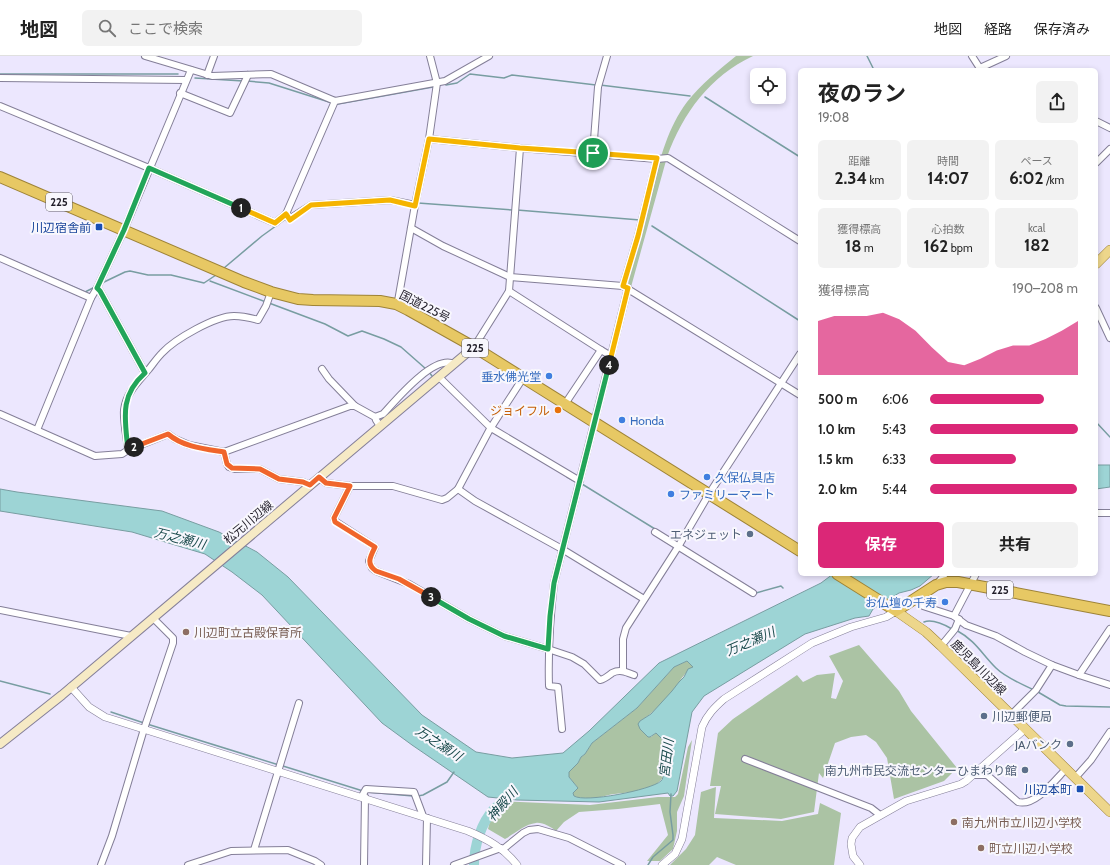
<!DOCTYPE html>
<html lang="ja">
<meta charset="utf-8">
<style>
body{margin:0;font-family:Cabin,"Noto Sans JP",sans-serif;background:#f2f2f2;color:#222;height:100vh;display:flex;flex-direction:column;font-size:15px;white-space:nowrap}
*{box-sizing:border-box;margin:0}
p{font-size:13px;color:#767676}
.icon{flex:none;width:22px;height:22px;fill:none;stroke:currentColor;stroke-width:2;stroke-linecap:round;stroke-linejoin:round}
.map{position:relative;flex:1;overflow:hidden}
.panel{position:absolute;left:798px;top:12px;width:300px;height:508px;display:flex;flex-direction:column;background:#fff;border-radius:6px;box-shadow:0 2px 6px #0003}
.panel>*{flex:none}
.buttons{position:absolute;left:750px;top:12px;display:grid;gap:8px}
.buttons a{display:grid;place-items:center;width:36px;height:36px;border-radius:6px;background:#fff;box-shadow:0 2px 6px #0003;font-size:20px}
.pin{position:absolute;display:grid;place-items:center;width:34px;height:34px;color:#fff;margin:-17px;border:2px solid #fff;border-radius:50%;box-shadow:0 1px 4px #0007}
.km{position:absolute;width:20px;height:20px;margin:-10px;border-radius:50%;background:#222;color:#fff;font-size:11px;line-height:20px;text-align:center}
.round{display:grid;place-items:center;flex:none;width:42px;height:42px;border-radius:6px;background:#f2f2f2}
.overview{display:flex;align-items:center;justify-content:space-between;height:68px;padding:0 20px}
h1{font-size:22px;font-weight:700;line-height:30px}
.figures{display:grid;grid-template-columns:repeat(3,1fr);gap:6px;height:68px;padding:4px 20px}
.figures div{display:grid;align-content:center;border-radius:6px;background:#f2f2f2;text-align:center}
.figures b{font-size:17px;font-weight:700}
.figures small{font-size:11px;font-weight:400}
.figures p{font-size:11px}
.chart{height:112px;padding:8px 20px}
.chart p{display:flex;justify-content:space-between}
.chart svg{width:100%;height:72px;margin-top:4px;fill:#db2777;opacity:.7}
.button{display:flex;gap:8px;margin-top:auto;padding:8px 20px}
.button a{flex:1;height:46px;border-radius:6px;background:#db2777;color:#fff;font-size:16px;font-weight:700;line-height:46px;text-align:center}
.button a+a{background:#f2f2f2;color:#222}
ul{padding:0 20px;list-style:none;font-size:13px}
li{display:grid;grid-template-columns:64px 48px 1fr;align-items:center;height:30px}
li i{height:10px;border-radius:5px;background:#db2777}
header{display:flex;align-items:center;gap:24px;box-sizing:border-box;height:56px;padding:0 20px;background:#fff;border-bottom:1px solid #e0e0e0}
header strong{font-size:19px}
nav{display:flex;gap:22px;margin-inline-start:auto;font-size:14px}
.search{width:280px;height:36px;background:#f2f2f2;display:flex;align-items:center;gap:10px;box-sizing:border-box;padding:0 14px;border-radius:6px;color:#767676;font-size:15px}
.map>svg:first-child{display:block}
</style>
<header>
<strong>地図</strong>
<div class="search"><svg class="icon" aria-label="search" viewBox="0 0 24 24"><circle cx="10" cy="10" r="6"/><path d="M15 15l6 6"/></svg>ここで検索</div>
<nav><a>地図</a><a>経路</a><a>保存済み</a></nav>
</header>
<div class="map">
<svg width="1110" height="809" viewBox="0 0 1110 809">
<rect width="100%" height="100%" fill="#ece7fe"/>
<g fill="#abc3a4">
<path d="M736,0H753C710,20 683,57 667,101L631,231L628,230V228C636,196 643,165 652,133C660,103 668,71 687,46C701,28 719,14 736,0Z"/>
<polygon points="859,589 899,635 911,655 957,712 944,725 894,743 887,702 876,686 866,679 851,681 835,687 823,722 819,717 814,756 781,763 715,758 721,730 710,730 718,677 733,663 797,619 803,626 817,619 835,617 831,642 836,643 843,625 829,600"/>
<path d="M687,605L693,611C686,615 678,627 673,635C664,646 652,658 640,665L651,681L656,677L663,684L664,693L667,699L662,716L663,721C654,736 629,736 614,738C602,740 585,747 574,740L573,737L578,732L569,721V716L578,707L581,701L585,698L592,687L637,652L674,611Z"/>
<path d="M692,684L684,740L677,756V775L673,793L660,805H647L668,779L660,748L618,753L579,756L564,766L556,775C551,771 542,766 536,767C525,768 514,778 505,783L488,773L495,745L590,749L658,741H675L678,738L688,691Z"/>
<polygon points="716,731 714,762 782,765 818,758 820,747 841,757 834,809 736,809 717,801 709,809 670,809 686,793 695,779 701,736"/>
</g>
<g fill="#9dd4d5" stroke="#789da1" fill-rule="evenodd">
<polygon points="1110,409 1110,431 1096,433 1096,409"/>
<path d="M0,433L17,436L162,455L219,476L257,496L288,521L422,659L476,696L512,702L563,697L589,675L659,607L821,527L833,518H934L920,530L911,534L899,537L873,553L869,560L855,562L805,578L704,640L692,656L677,735L673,740H670L668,737L599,746L517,744L488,741L412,689L382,667L262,539L232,516L205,498L132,476L0,455ZM687,605L693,611L688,613L684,621L679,626L672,635L651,658L640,665L638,668L640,673L648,681H650L656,677L663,684L664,693L667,699C666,702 664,706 663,710C662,715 665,721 661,725C651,734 585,747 574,740L573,737L578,732L569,721V716L578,707L581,701L585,698L592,687L637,652L674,611Z"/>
</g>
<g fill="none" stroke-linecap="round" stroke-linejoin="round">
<g stroke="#789da1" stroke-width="1.5">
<polyline points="867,0 874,14"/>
<polyline points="0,18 178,18"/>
<polyline points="195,22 243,25"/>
<polyline points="247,25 269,27 329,46"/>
<polyline points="446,29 457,27 470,18 504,22 512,19 596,29"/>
<polyline points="600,29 690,40"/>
<polyline points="705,41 800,101"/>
<polyline points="338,48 433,31"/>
<polyline points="418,147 513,154"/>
<polyline points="517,154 640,164"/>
<polyline points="652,170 800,265"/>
<polyline points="16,206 85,236 95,231"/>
<polyline points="224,212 262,180 287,162"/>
<polyline points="210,225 266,246"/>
<polyline points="102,227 125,216 130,215 148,219 171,219 204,227 216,219"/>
<polyline points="269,247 325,268 348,280 362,275 384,283 401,291 426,313"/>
<polyline points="429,316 432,320"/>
<polyline points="441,327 445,331"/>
<polyline points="1096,366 1110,381"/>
<polyline points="567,421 576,426"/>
<polyline points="582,428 655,473"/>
<polyline points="755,536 756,537 781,530 783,532"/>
<path d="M924,566C932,563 945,569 952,573"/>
<path d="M956,574C976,585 981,597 996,612C1006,622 1022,628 1034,634"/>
<polyline points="0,625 50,638"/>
<polyline points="1038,636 1060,649 1066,650 1110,651"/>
<polyline points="111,656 144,667"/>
<polyline points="147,668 279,709"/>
<polyline points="283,710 363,735"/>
<polyline points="367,736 413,740"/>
<polyline points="418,740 423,739 447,726 454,716"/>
<polyline points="648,809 653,801 673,784 673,779 670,756 671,738"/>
</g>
<path stroke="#9dd4d5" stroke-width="10" d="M474,809C474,790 481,767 494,753C501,747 509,741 515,734"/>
<g stroke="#847f98" stroke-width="8">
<g id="minor">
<polyline points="145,0 212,20 271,18 335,45 445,25 489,0"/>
<polyline points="972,0 981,14"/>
<polyline points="980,12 1006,0"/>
<polyline points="207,19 214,0"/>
<polyline points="0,22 186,24"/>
<polyline points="180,37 230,57 248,19"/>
<polyline points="0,50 149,112 275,167 286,158 335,45"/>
<polyline points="1096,65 1110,72"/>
<polyline points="429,83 520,92 657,103 668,102 800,185"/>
<polyline points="593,97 598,31 607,0"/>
<polyline points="1096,107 1110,93"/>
<polyline points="286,158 289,163 311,149 390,144 415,149"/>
<polyline points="411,172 443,190 510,221 623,230 800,339"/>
<polyline points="0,202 91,242"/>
<polyline points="623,230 638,180 657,103"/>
<polyline points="97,232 100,235 145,317"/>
<polyline points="509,235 601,294 611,300"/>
<polyline points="396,248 398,245 415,149 429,83 437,27 430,0"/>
<polyline points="1096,252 1110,282"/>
<polyline points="474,291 509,235 520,92"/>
<polyline points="322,313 329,323 355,350"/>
<polyline points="439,321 491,372 580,425"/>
<polyline points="565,348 601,294"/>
<polyline points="0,358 95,400 122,398 128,394 168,378 175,383 189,389 224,396 350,350 355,350 375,361 376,364 380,370"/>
<path d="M375,361L383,358C396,344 434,298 454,308"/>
<polyline points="37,374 91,242 97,232 124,174 191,14"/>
<path d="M128,394C127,382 123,366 124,354C126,337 138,326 149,313C153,308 157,302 162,297C175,283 215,260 234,260C242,260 251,262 258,264L266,250L271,236"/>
<polyline points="224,396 227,408 229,411 235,413 260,413 279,423 303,426 310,429"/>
<polyline points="319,421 326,427 350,430 393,430 442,444 447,442 458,433 490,373 523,322"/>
<path d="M350,430L334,462L335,465L375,491L369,505L372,512L376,515L409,528L469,563L504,580L548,593L572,601L584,608L600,624C605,623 608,620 612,617C620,613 626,616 634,619"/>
<polyline points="458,433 475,445 562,493 644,543"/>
<polyline points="1096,457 1110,457"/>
<polyline points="655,476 753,537"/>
<polyline points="937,528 945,518"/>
<polyline points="919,539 923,550 926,551 954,560 966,569 996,580 1025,596 1052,609 1079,619 1110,629"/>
<polyline points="0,554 131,580"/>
<polyline points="954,560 976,518"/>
<polyline points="941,590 955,573 959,563"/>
<polyline points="623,615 623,583 626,572 678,491 709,438 800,298"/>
<polyline points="1079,619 1110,573"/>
<polyline points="1011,659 1036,634 1052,609"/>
<path d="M562,673L558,631L549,630C548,595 550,562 554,527L628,232"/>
<polyline points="745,703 871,752 880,759"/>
<path d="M973,719H987L1018,746C1035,751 1055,724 1066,713"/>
<polyline points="1075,722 1091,704 1110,676"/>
<polyline points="362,740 366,733 414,736 423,760"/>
<polyline points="254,794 299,647"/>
<polyline points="502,794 523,777 529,774 538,773 569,782 622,809"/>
<polyline points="101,809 112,780 144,673 173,587 173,582 153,562"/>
<polyline points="188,809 231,795 288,794 315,805 321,809"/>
<polyline points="364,809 365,741"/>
<polyline points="426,809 427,762"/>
<polyline points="454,809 501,792"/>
</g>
</g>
<g stroke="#847f98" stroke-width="8">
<g id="tertiary">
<path d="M71,631L89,651L105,661L468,775C487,783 504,792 517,809"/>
<path d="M662,809L675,798L682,783L702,671C707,659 714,652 724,643L812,587L851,571L886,561L896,555"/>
<polyline points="860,809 853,800 851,788 852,782 860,771 906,745 961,728 966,725 1025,673"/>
</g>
</g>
<g stroke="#847f98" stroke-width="10">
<polyline id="secondary" points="0,688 62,639 474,291"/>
</g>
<g stroke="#9e8337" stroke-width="10">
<g id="primary">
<polyline points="1096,208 1110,194"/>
<polyline points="896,555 926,576 941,590 1110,756"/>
</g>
</g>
<g stroke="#9e8337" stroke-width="12">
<g id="trunk">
<polyline points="0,121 244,226 271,236 298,243 313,244 380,245 396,248 408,254 474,291 800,495"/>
<polyline points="837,518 896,555 936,529 946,526 958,526 1110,555"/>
</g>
</g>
<use href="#minor" stroke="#fff" stroke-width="6"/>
<use href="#tertiary" stroke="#fff" stroke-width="7"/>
<use href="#secondary" stroke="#f6eac5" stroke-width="8"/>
<use href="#primary" stroke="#edd68b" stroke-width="9"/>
<use href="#trunk" stroke="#e7c864" stroke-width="10"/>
</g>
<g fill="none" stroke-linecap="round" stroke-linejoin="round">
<g stroke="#fff" stroke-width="8">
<polyline id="split-1" points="241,152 275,167 286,158 290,164 311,149 390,144 415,150 429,83 520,92 593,97"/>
</g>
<g stroke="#fff" stroke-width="8">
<path id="split-2" d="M134,391L128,394C125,363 119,340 145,317L100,235L97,232L124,174L149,112L241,152"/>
</g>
<g stroke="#fff" stroke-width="8">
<path id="split-3" d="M134,391L168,378C183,391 205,393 224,396L227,408L232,412L260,413L279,423L303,426L310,429L319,421L326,427L350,430L334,462L335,466L375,491C370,501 366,508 376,515L399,523L431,541"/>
</g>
<g stroke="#fff" stroke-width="8">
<polyline id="split-4" points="431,541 469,563 504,580 548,593 550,560 554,527 609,309"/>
</g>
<g stroke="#fff" stroke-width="8">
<polyline id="split-5" points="593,97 657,102 638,180 623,230 628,232 609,309"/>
</g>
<use href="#split-1" stroke="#f5b400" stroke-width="5"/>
<use href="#split-2" stroke="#22a559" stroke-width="5"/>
<use href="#split-3" stroke="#f0652b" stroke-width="5"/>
<use href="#split-4" stroke="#22a559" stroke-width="5"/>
<use href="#split-5" stroke="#f5b400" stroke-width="5"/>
</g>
<g fill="#1a4fb4" stroke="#f8f7fd" stroke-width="1.5">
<rect x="95" y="167" width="8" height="8" rx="2"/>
<rect x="1076" y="729" width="8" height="8" rx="2"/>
</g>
<g fill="#3f7fe0" stroke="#f8f7fd" stroke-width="1.5">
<circle cx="549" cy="320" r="4"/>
<circle cx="622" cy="364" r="4"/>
<circle cx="707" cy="421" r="4"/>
<circle cx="671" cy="438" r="4"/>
<circle cx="945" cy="546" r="4"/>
</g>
<circle fill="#e8710a" stroke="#f8f7fd" stroke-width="1.5" cx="558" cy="354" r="4"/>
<g fill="#5c6f8a" stroke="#f8f7fd" stroke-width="1.5">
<circle cx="750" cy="478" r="4"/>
<circle cx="984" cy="660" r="4"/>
<circle cx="1070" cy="688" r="4"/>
<circle cx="1025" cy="714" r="4"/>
</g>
<g fill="#8d6e63" stroke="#f8f7fd" stroke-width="1.5">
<circle cx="186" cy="576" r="4"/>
<circle cx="954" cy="766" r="4"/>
<circle cx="981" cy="792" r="4"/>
</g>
<g text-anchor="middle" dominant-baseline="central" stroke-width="4" stroke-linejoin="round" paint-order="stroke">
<g fill="#f8f7fd" stroke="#625f69" stroke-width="1">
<rect x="46" y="137" width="26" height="18" rx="3"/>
<rect x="462" y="283" width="26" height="18" rx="3"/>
<rect x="987" y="525" width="26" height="18" rx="3"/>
</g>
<g font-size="11" font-weight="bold" fill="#211e29">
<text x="59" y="146">225</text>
<text x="475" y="292">225</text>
<text x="1000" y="534">225</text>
</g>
<g font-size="12" fill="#164399" stroke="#f8f7fd" text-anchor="end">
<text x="91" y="171">川辺宿舎前</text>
<text x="1072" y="733">川辺本町</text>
</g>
<g font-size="12" fill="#211e29" stroke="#f8f7fd">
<text transform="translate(425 250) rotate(27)">国道225号</text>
<text transform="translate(248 466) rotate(-40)">松元川辺線</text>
<text transform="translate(979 611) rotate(45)">鹿児島川辺線</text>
</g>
<g font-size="12" fill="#366cbe" stroke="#f8f7fd" text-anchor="start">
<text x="541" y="320" text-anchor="end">垂水佛光堂</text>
<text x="630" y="364">Honda</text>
<text x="715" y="421">久保仏具店</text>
<text x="679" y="438">ファミリーマート</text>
<text x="937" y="546" text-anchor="end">お仏壇の千寿</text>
</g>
<g font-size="12" fill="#c56008" stroke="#f8f7fd" text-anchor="end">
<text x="550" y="354">ジョイフル</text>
</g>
<g font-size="12" fill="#4e5e75" stroke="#f8f7fd" text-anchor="end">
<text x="742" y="478">エネジェット</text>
<text x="992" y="660" text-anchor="start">川辺郵便局</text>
<text x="1062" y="688">JAバンク</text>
<text x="1017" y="714">南九州市民交流センターひまわり館</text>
</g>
<g font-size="12" fill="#785e54" stroke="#f8f7fd" text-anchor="start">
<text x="194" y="576">川辺町立古殿保育所</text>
<text x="962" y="766">南九州市立川辺小学校</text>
<text x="989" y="792">町立川辺小学校</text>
</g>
<g font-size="13" font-style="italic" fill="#1a4a4c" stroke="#f8f7fd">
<text transform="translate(180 482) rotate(14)">万之瀬川</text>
<text transform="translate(750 585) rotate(-23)">万之瀬川</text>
<text transform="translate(439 687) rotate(33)">万之瀬川</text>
<text transform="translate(666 702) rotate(-83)">宮田川</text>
<text transform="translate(502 748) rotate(-49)">神殿川</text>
</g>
</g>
</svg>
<div class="buttons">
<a><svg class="icon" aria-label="locate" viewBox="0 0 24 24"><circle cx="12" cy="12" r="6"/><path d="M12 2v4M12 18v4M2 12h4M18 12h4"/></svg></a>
</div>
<div class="pin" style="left:593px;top:97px;background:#1e9e55"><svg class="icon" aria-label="arrive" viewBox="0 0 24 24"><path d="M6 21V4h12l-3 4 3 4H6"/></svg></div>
<b class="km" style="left:241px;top:152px">1</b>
<b class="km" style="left:134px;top:391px">2</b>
<b class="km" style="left:431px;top:541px">3</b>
<b class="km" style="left:609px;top:309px">4</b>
<section class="panel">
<div class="overview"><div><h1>夜のラン</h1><p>19:08</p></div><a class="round"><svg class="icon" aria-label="share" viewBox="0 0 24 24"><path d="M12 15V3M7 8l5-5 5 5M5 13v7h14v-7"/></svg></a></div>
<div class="figures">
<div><p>距離</p><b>2.34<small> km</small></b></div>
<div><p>時間</p><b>14:07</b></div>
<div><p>ペース</p><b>6:02<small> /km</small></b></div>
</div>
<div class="figures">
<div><p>獲得標高</p><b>18<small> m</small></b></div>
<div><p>心拍数</p><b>162<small> bpm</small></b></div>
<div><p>kcal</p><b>182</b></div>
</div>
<div class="chart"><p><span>獲得標高</span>190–208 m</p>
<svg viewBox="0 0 160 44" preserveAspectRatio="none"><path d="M0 44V11L10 8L20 8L30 8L40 6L50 10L60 17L70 27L80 36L90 38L100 34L110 29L120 26L130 26L140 22L150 17L160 11V44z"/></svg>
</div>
<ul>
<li><b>500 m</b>6:06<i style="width:77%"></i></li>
<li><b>1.0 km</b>5:43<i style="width:100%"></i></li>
<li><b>1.5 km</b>6:33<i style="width:58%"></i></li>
<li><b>2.0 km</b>5:44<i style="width:99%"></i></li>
</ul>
<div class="button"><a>保存</a><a>共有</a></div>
</section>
</div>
